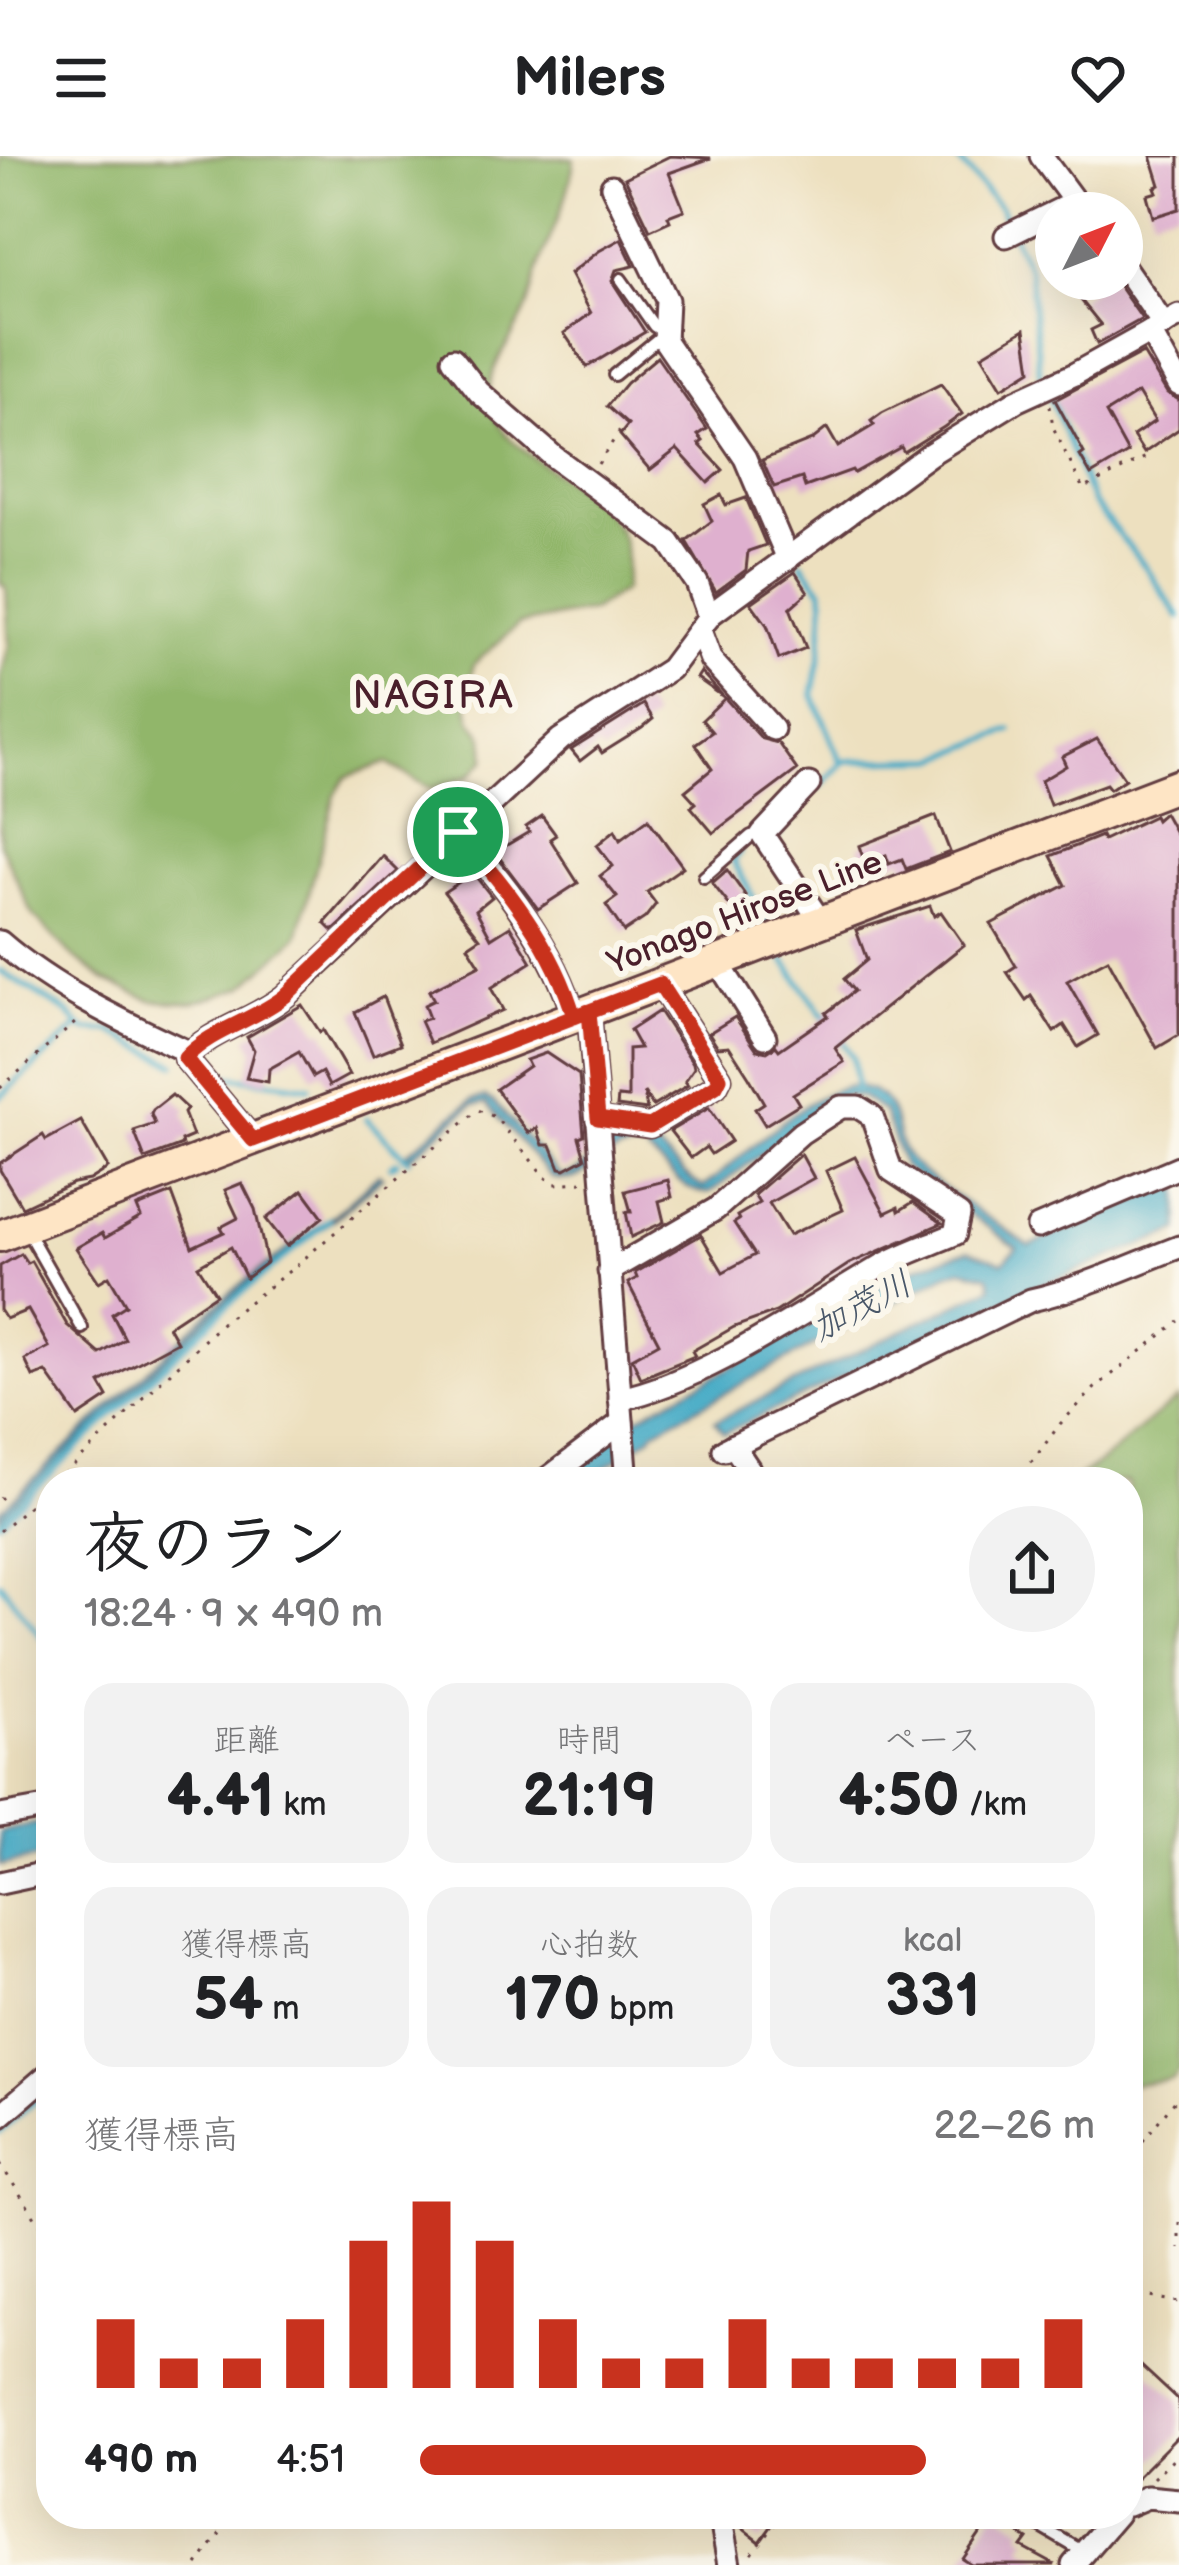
<!DOCTYPE html>
<html lang="ja">
<meta charset="utf-8">
<style>
body{margin:0;font-family:"Balsamiq Sans","Klee One",sans-serif;background:#f2f2f2;color:#202124;height:100vh;display:flex;flex-direction:column;font-size:45px;white-space:nowrap}
*{box-sizing:border-box;margin:0}
p{font-size:39px;color:#757577}
.icon{flex:none;width:66px;height:66px;fill:none;stroke:currentColor;stroke-width:2;stroke-linecap:round;stroke-linejoin:round}
.map{position:relative;flex:1;overflow:hidden}
.side{position:absolute;left:36px;top:1311px;width:1107px;height:1062px;display:flex;flex-direction:column;background:#fff;border-radius:48px;box-shadow:0 12px 48px #0002}
.side>*{flex:none}
.needle{width:78px;rotate:48deg}
.fabs{position:absolute;left:1035px;top:36px;display:grid;gap:24px}
.fabs a{display:grid;place-items:center;width:108px;height:108px;border-radius:50%;background:#fff;box-shadow:0 12px 48px #0002;font-size:60px}
.pin{position:absolute;display:grid;place-items:center;width:102px;height:102px;color:#fff;margin:-51px;border:6px solid #fff;border-radius:50%;box-shadow:0 3px 12px #0007}
.round{display:grid;place-items:center;flex:none;width:126px;height:126px;border-radius:63px;background:#f2f2f2}
.headline{display:flex;align-items:center;justify-content:space-between;height:204px;padding:0 48px}
h1{font-size:66px;font-weight:700;line-height:90px}
.figures{display:grid;grid-template-columns:repeat(3,1fr);gap:18px;height:204px;padding:12px 48px}
.figures div{display:grid;align-content:center;border-radius:30px;background:#f2f2f2;text-align:center}
.figures b{font-size:60px;font-weight:700}
.figures small{font-size:33px;font-weight:400}
.figures p{font-size:33px}
.chart{height:336px;padding:24px 48px}
.chart p{display:flex;justify-content:space-between}
.chart svg{width:100%;height:216px;margin-top:12px;stroke:#c8321e;stroke-width:6}
ul{padding:0 48px;list-style:none;font-size:39px}
li{display:grid;grid-template-columns:192px 144px 1fr;align-items:center;height:90px}
li i{height:30px;border-radius:15px;background:#c8321e}
header{display:flex;justify-content:space-between;align-items:center;height:156px;padding:0 48px;background:#fff;font-size:54px;font-weight:700}
.map>svg:first-child{display:block}
</style>
<header><svg class="icon" aria-label="menu" viewBox="0 0 24 24"><path d="M4 6h16M4 12h16M4 18h16"/></svg>Milers<svg class="icon" aria-label="heart" viewBox="0 0 24 24"><path d="M12 20l-8-8c-3-5 5-10 8-4 3-6 11-1 8 4z"/></svg></header>
<div class="map">
<svg width="1179" height="2409" viewBox="0 0 1179 2409">
<rect width="100%" height="100%" fill="#fbf7ec"/>
<filter id="ink" filterUnits="userSpaceOnUse"><feTurbulence type="fractalNoise" baseFrequency=".00833" numOctaves="2"/><feDisplacementMap in="SourceGraphic" scale="24" xChannelSelector="R" yChannelSelector="G"/><feConvolveMatrix kernelMatrix="1 2 1 2 8 2 1 2 1" color-interpolation-filters="sRGB"/></filter>
<filter id="wash" filterUnits="userSpaceOnUse"><feTurbulence type="fractalNoise" baseFrequency=".004" numOctaves="4" result="noise"/><feDisplacementMap in="SourceGraphic" scale="48" xChannelSelector="R" yChannelSelector="G"/><feGaussianBlur stdDeviation="2.7" result="paint"/><feColorMatrix in="noise" values="0 0 0 0 0 0 0 0 0 0 0 0 0 0 0 0 0 1.4 0 .05"/><feComposite in="paint" operator="in"/></filter>
<g filter="url(#wash)">
<rect width="100%" height="100%" fill="#ede0bf"/>
<g fill="#91b66a" stroke="#6e6a4a" stroke-width="3">
<path d="M0,0L574,2C570,40 554,71 540,107C535,121 533,136 527,151C517,179 485,211 490,243C498,305 596,322 621,379C629,397 626,415 624,434L592,455L519,468L474,508L466,537L471,564L484,581L486,603L468,621L431,633L386,607L346,621L335,639L298,780L243,831L193,847L153,845L104,824L70,798L33,759L0,688V524L9,489L6,431L0,426Z"/>
<path d="M1179,1242V1915L1172,1923L1128,1929V1326H1069C1110,1305 1141,1268 1179,1242Z"/>
</g>
<g fill="#47abc6" stroke="#486578" stroke-width="3">
<path d="M852,930C910,938 885,978 912,1006C940,1034 995,1064 1029,1090L1179,1026V1075L1031,1133L724,1277L715,1265L992,1131L989,1120L962,1113L947,1118L654,1275L651,1281L583,1326H551L636,1262L919,1110L969,1094L1003,1106L1017,1092L903,1010L884,956L862,941L845,939L831,945L710,1037C679,1038 667,1007 643,993C598,989 586,1035 551,1021L486,947L472,949L411,1001L407,997L472,944L485,941L494,946L560,1020C584,1018 595,996 616,986C655,968 673,1017 703,1031C743,1003 804,935 852,930Z"/>
<polygon points="379,1018 382,1021 335,1062 228,1143 0,1361 0,1355 228,1138 334,1059"/>
<polygon points="51,1664 51,1699 0,1710 0,1676"/>
</g>
<g fill="none" stroke-linecap="round" stroke-linejoin="round">
<g stroke="#47abc6" stroke-width="6">
<polyline points="955,0 1000,52 1029,114 1040,218"/>
<polyline points="1050,241 1093,347 1145,410 1179,461"/>
<polyline points="802,407 822,434 824,444 821,496 813,539 842,608"/>
<polyline points="817,633 845,605 937,603 1011,574"/>
<polyline points="777,681 796,657"/>
<polyline points="740,696 733,704 768,769"/>
<polyline points="784,804 827,865"/>
<polyline points="0,815 67,856 84,874 110,875 175,908"/>
<polyline points="839,880 853,902 857,934"/>
<polyline points="211,918 310,931"/>
<polyline points="0,941 79,870"/>
<polyline points="367,963 408,1004"/>
<polyline points="391,1010 397,1006"/>
<polyline points="0,1365 230,1147 329,1064"/>
<polyline points="0,1427 51,1494"/>
<polyline points="0,1976 51,1931"/>
</g>
</g>
<g id="blocks">
<g fill="#dfb0cf">
<polygon points="670,0 711,2 669,17 684,54 668,60 670,65 650,74 625,22"/>
<polygon points="1151,0 1179,0 1179,53 1153,61 1147,39 1157,36 1155,31 1160,29"/>
<polygon points="621,83 634,110 616,114 612,125 645,176 587,211 564,177 591,157 570,118 599,95"/>
<polygon points="1104,123 1114,123 1142,163 1097,188 1091,174 1101,169 1080,143"/>
<polygon points="1025,173 1031,214 1002,232 982,199"/>
<polygon points="1143,197 1167,237 1179,244 1179,273 1144,297 1133,280 1155,265 1138,237 1106,257 1128,297 1091,319 1080,300 1084,297 1055,244"/>
<polygon points="657,201 707,273 698,279 703,285 699,288 723,314 708,327 677,293 650,314 620,279 628,269 607,250 626,227"/>
<polygon points="941,228 962,258 944,271 904,296 901,291 854,317 852,314 805,331 802,322 774,331 762,304 812,284 827,272 838,291 874,269 871,265 882,257"/>
<polygon points="721,339 726,349 746,342 766,389 748,395 746,414 716,436 686,385 712,365 704,348"/>
<polygon points="795,416 808,436 790,452 806,492 779,503 767,469 751,447"/>
<polygon points="701,516 762,583 778,587 797,614 713,677 691,651 696,647 685,635 712,613 695,588 712,576 702,564 725,542 697,522"/>
<polygon points="644,548 653,563 642,572 602,597 598,591 580,605 571,594"/>
<polygon points="1097,583 1125,623 1110,633 1106,628 1050,649 1041,625 1066,610 1062,601"/>
<polygon points="1164,657 1179,684 1179,879 1157,892 1108,803 1067,825 1098,879 1078,891 1064,869 1054,876 1031,840 1026,844 1017,831 1007,816 1016,810 991,768 1066,729 1051,700 1101,680 1103,684 1154,660 1156,664"/>
<polygon points="542,660 556,679 550,683 578,727 538,753 495,696 529,676 526,671"/>
<polygon points="936,660 950,696 906,713 902,703 889,708 886,699 865,707 859,690"/>
<polygon points="648,663 683,711 647,736 656,748 645,762 624,776 606,749 617,741 600,720 613,710 597,689 615,674 620,684"/>
<polygon points="383,700 398,715 333,775 325,767"/>
<polygon points="727,714 746,740 743,742 756,770 748,773 712,727"/>
<polygon points="473,717 492,741 476,754 491,782 510,770 532,806 491,832 503,854 430,887 420,865 429,862 424,849 434,844 429,835 480,809 468,790 480,782 444,736"/>
<polygon points="930,750 934,760 941,756 964,789 835,892 844,906 793,938 799,948 765,969 755,953 764,947 749,921 729,890 718,891 709,877 735,861 757,894 767,896 776,890 779,894 828,860 826,857 854,835 844,823 867,804 856,774"/>
<polygon points="383,841 401,888 373,899 355,856"/>
<polygon points="302,849 320,876 323,874 349,919 329,930 322,916 313,921 299,896 269,913 268,926 246,922 254,894 247,881"/>
<polygon points="659,855 693,907 694,912 685,925 688,929 653,950 644,936 647,954 617,950 618,941 628,942 628,893 640,892 630,874"/>
<polygon points="546,897 579,919 584,979 579,981 585,1002 565,1013 560,1012 551,989 543,989 537,972 528,977 496,933 529,910 526,904"/>
<polygon points="172,939 187,953 184,957 193,980 181,985 182,989 145,1003 134,975 155,968 151,958 153,954"/>
<polygon points="709,952 731,985 711,998 706,991 691,1002 670,975"/>
<polygon points="81,965 108,1012 89,1024 73,1027 22,1051 0,1014 0,1007 43,979 46,984"/>
<polygon points="801,998 814,1022 769,1047 789,1079 843,1054 826,1015 855,1001 885,1057 898,1051 899,1055 913,1046 942,1067 849,1108 776,1156 734,1171 692,1195 695,1200 641,1222 632,1202 659,1187 628,1127 637,1122 635,1117 701,1079 723,1116 755,1099 734,1067 739,1064 737,1060 759,1047 754,1039"/>
<polygon points="668,1024 672,1041 659,1045 664,1066 631,1081 626,1056 631,1056 625,1035"/>
<polygon points="242,1027 255,1053 267,1106 246,1122 231,1091 198,1110 216,1138 168,1170 177,1186 100,1227 108,1241 78,1261 46,1216 33,1221 25,1204 49,1191 28,1154 6,1163 0,1154 0,1110 21,1098 27,1107 31,1105 67,1169 100,1198 125,1183 112,1158 126,1149 109,1120 99,1126 76,1092 102,1077 105,1082 141,1061 137,1051 172,1037 192,1091 224,1076 221,1071 238,1062 225,1034"/>
<polygon points="303,1034 323,1061 287,1090 266,1063"/>
<polygon points="1137,2206 1179,2245 1179,2279 1128,2330 1128,2215"/>
<polygon points="735,2358 780,2358 760,2386 737,2368"/>
<polygon points="994,2358 1001,2358 1023,2372 1020,2378 1028,2383 1022,2391 1055,2409 972,2409 963,2403"/>
</g>
</g>
</g>
<g filter="url(#ink)">
<use href="#blocks" fill-opacity="0" stroke="#623c41" stroke-width="3"/>
<g fill="none" stroke-linecap="round" stroke-linejoin="round">
<g stroke="#623c41" stroke-width="16">
<g id="lane">
<polyline points="614,219 665,177 654,170 621,123"/>
<polyline points="704,721 751,680 762,678"/>
<polyline points="27,1075 82,1172"/>
<polyline points="1019,2358 1082,2395"/>
</g>
</g>
<g stroke="#623c41" stroke-width="27">
<g id="street">
<polyline points="1041,0 1083,57"/>
<polyline points="612,30 667,144 665,185 745,302 788,403"/>
<polyline points="1006,80 1075,46"/>
<polyline points="1122,108 1164,169"/>
<polyline points="1150,176 1179,229"/>
<polyline points="453,203 479,236 554,301 669,386 697,427 709,461"/>
<polyline points="700,474 711,504 773,573"/>
<polyline points="809,628 762,678 821,766"/>
<path d="M458,676C505,729 554,792 574,861"/>
<path d="M0,786C54,833 125,867 190,897"/>
<polyline points="718,806 765,881"/>
<polyline points="589,855 627,1326"/>
<polyline points="598,963 650,970 716,930 720,922 660,828"/>
<path d="M253,984L185,902C212,873 254,865 285,840L561,583L670,513L711,458L930,298L1016,245L1073,219L1179,160"/>
<polyline points="1038,1071 1179,1011"/>
<path d="M609,1115L716,1053L801,977L841,951H858L872,960L891,1014L959,1059L955,1078C930,1089 901,1098 878,1112C804,1155 702,1226 620,1243"/>
<polyline points="733,1289 749,1313"/>
<path d="M724,1294L1031,1144C1083,1132 1129,1110 1179,1091"/>
<polyline points="543,1326 622,1266"/>
<polyline points="0,1660 51,1651"/>
<polyline points="0,1727 51,1716"/>
<polyline points="0,1960 51,1916"/>
<polyline points="1128,2349 1147,2341 1179,2344"/>
<polyline points="720,2358 729,2409"/>
<polyline points="1073,2409 1117,2358"/>
</g>
</g>
<g stroke="#623c41" stroke-width="36">
<polyline id="secondary" points="0,1080 1179,629"/>
</g>
<g stroke="#623c41" stroke-width="3" stroke-dasharray="3 9" stroke-linecap="butt">
<polyline points="1050,250 1053,271 1083,333 1152,298"/>
<polyline points="598,308 625,267"/>
<polyline points="0,932 76,866"/>
<polyline points="56,1326 223,1166 292,1113 478,954 495,961 546,1022 555,1028 582,1026"/>
<polyline points="1017,1326 1060,1268 1095,1232 1179,1165"/>
<polyline points="0,1341 5,1348"/>
<polyline points="0,1375 51,1330"/>
<polyline points="1128,2004 1179,1939"/>
<polyline points="0,2008 51,2085"/>
<polyline points="1179,2067 1179,2093"/>
<polyline points="1128,2142 1145,2140 1179,2146"/>
<polyline points="1153,2322 1179,2297"/>
<polyline points="427,2358 429,2358"/>
<polyline points="752,2398 784,2358"/>
<polyline points="197,2409 226,2369 217,2358"/>
</g>
<use href="#lane" stroke="#fff" stroke-width="10"/>
<use href="#street" stroke="#fff" stroke-width="21"/>
<use href="#secondary" stroke="#fee5c5" stroke-width="30"/>
</g>
</g>
<g fill="none" stroke-linecap="round" stroke-linejoin="round" filter="url(#ink)">
<g stroke="#fff" stroke-width="24">
<path id="route" d="M458,676C505,729 555,792 574,861L589,855L598,962L650,970L716,930L720,922L660,828L253,984L185,902C212,873 254,865 285,840L458,676"/>
</g>
<use href="#route" stroke="#c8321e" stroke-width="15"/>
</g>
<g text-anchor="middle" dominant-baseline="central" stroke-width="12" stroke-linejoin="round" paint-order="stroke">
<g font-size="33" fill="#4a1f2b" stroke="#fbf7ec">
<text transform="translate(745 757) rotate(-21)">Yonago Hirose Line</text>
</g>
<g font-size="36" font-style="italic" fill="#495769" stroke="#fbf7ec">
<text transform="translate(862 1151) rotate(-28)">加茂川</text>
</g>
<g font-size="39" letter-spacing="3" fill="#4a1f2b" stroke="#fbf7ec">
<text x="434" y="540">NAGIRA</text>
</g>
</g>
</svg>
<div class="fabs">
<a><svg class="needle" viewBox="-14 -14 28 28"><path d="M0-13l5 13h-10z" fill="#e53935"/><path d="M0 13l5-13h-10z" fill="#757577"/></svg></a>
</div>
<div class="pin" style="left:458px;top:676px;background:#1e9e55"><svg class="icon" aria-label="arrive" viewBox="0 0 24 24"><path d="M6 21V4h12l-3 4 3 4H6"/></svg></div>
<section class="side">
<div class="headline"><div><h1>夜のラン</h1><p>18:24 · 9 × 490 m</p></div><a class="round"><svg class="icon" aria-label="share" viewBox="0 0 24 24"><path d="M12 15V3M7 8l5-5 5 5M5 13v7h14v-7"/></svg></a></div>
<div class="figures">
<div><p>距離</p><b>4.41<small> km</small></b></div>
<div><p>時間</p><b>21:19</b></div>
<div><p>ペース</p><b>4:50<small> /km</small></b></div>
</div>
<div class="figures">
<div><p>獲得標高</p><b>54<small> m</small></b></div>
<div><p>心拍数</p><b>170<small> bpm</small></b></div>
<div><p>kcal</p><b>331</b></div>
</div>
<div class="chart"><p><span>獲得標高</span>22–26 m</p>
<svg viewBox="0 0 160 44" preserveAspectRatio="none"><path d="M5 44V30M15 44V38M25 44V38M35 44V30M45 44V14M55 44V6M65 44V14M75 44V30M85 44V38M95 44V38M105 44V30M115 44V38M125 44V38M135 44V38M145 44V38M155 44V30"/></svg>
</div>
<ul>
<li><b>490 m</b>4:51<i style="width:75%"></i></li>
</ul>
</section>
</div>
